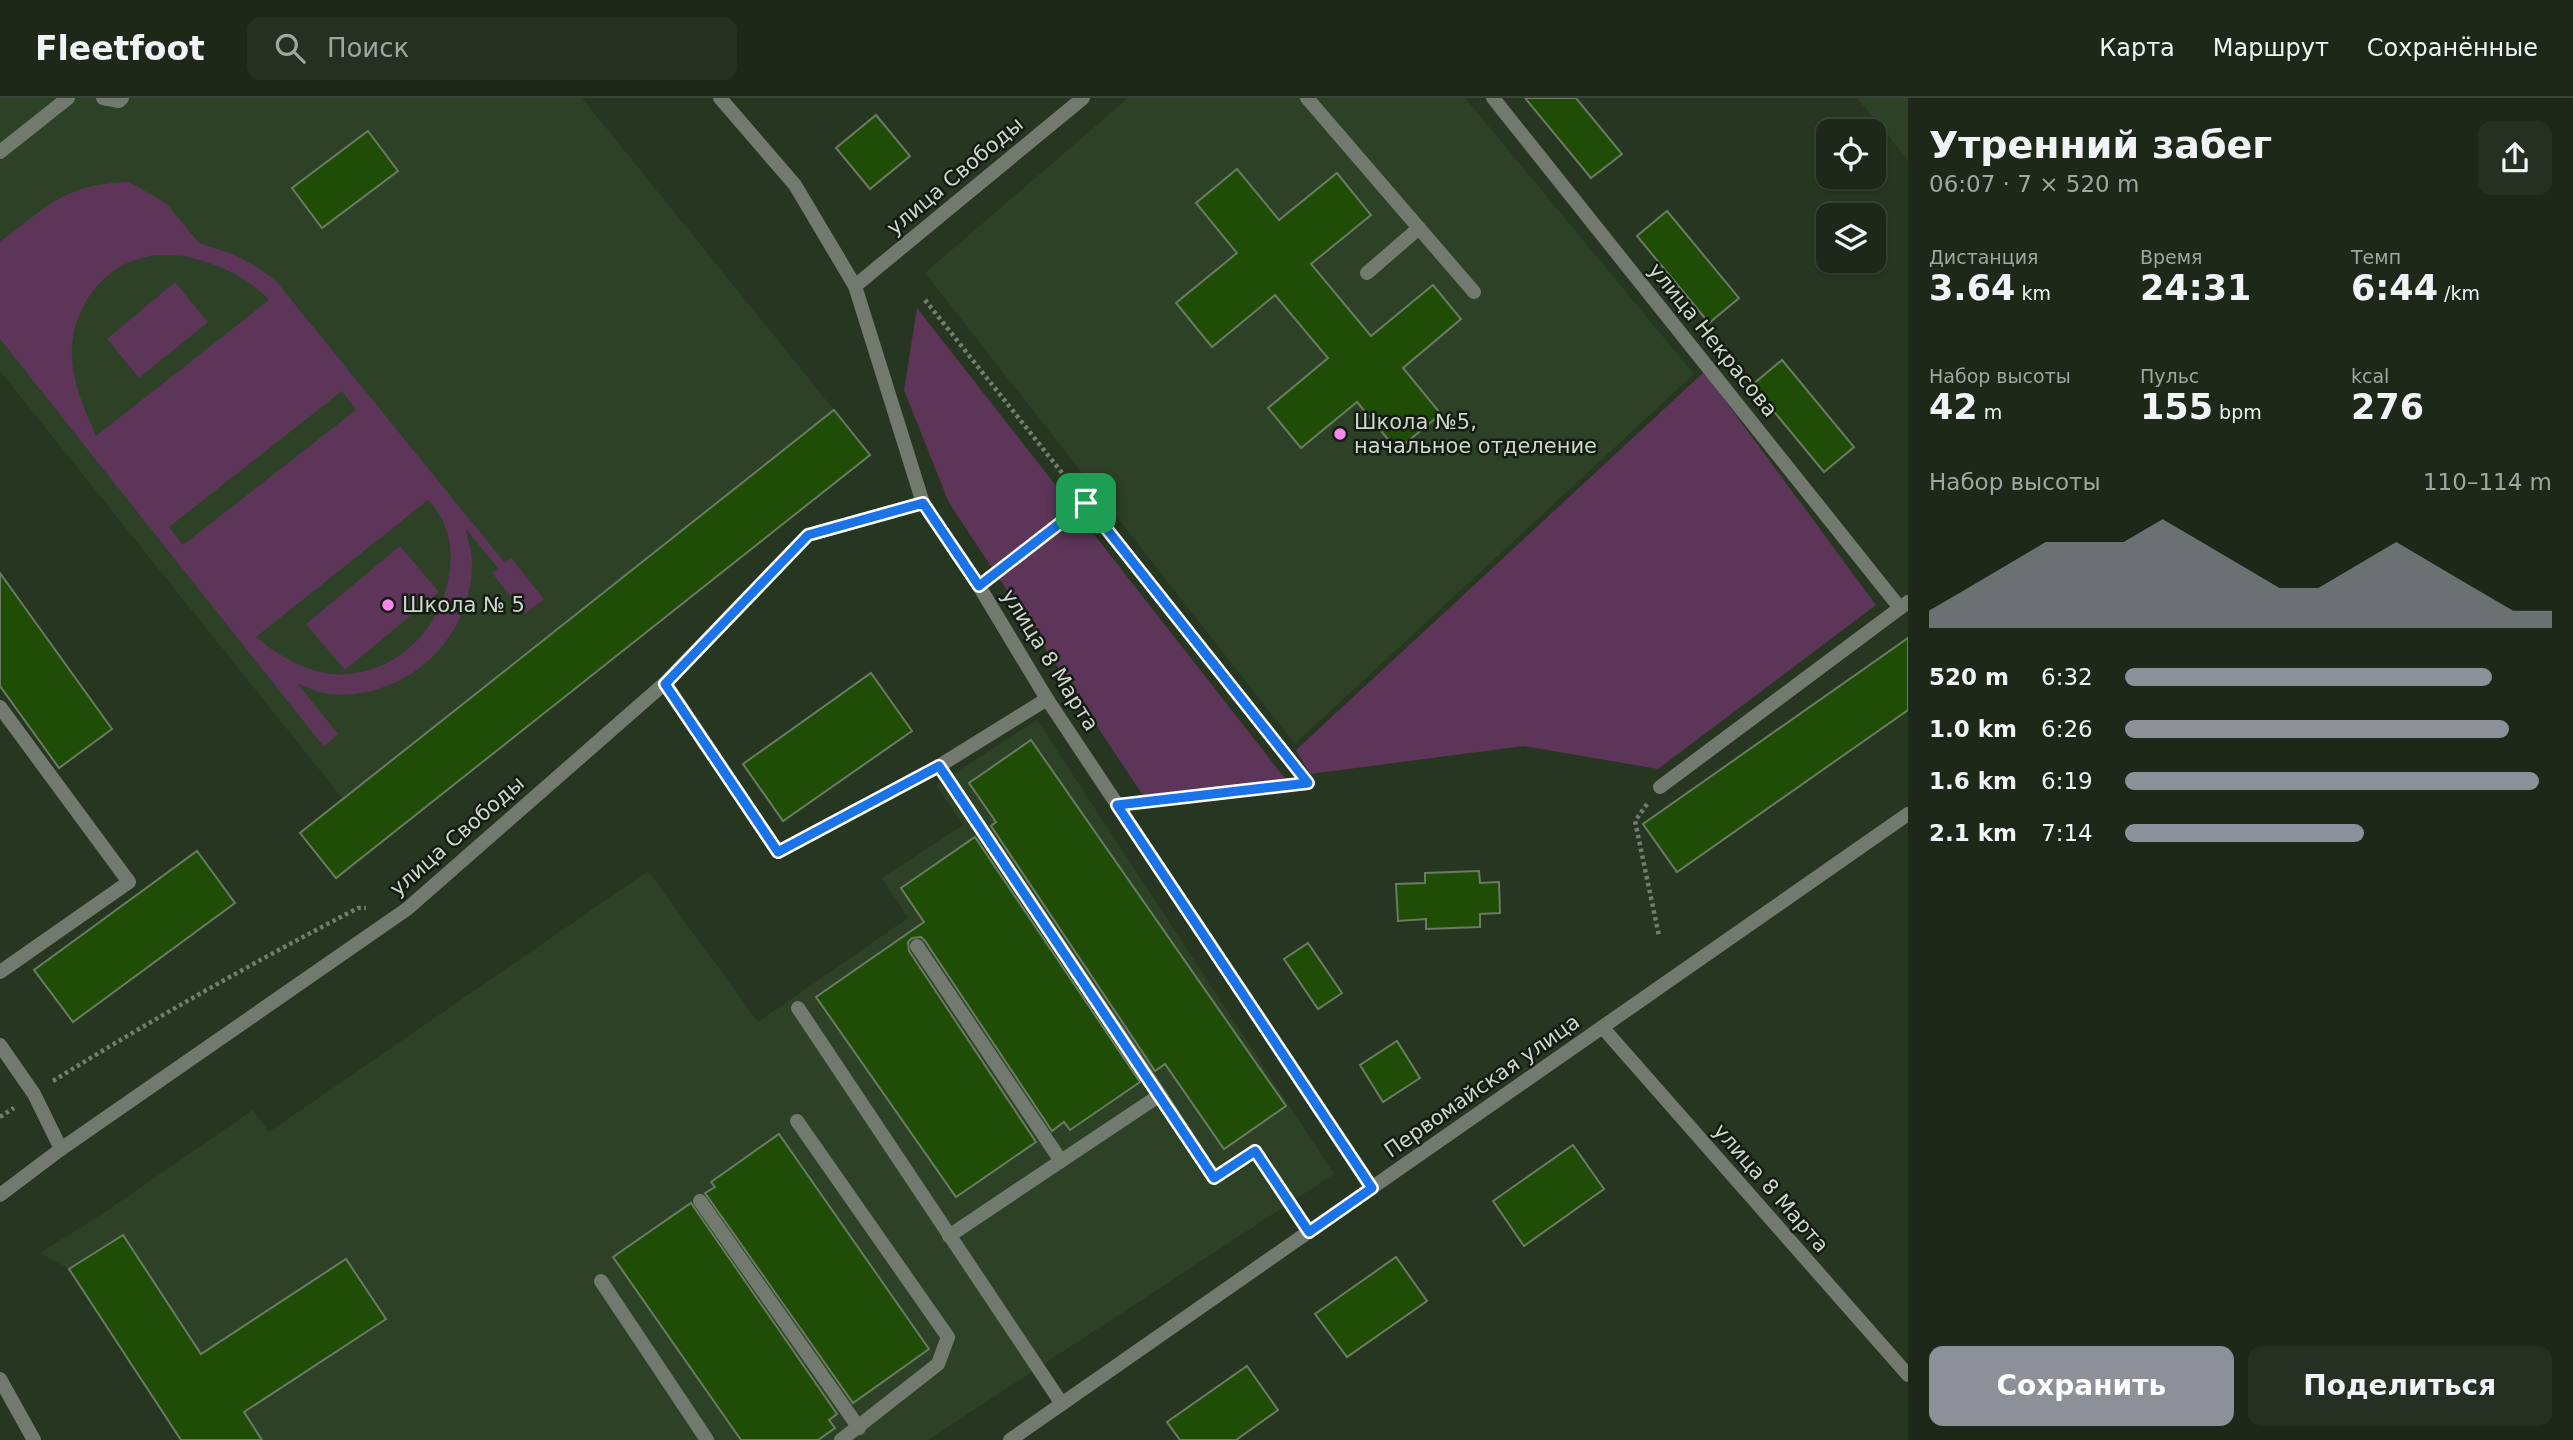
<!DOCTYPE html>
<html lang="ru">
<meta charset="utf-8">
<style>
body{margin:0;font-family:"DejaVu Sans",sans-serif;background:#253022;color:#f1f3f6;height:100vh;display:flex;flex-direction:column;font-size:26px;white-space:nowrap}
*{box-sizing:border-box;margin:0}
p{font-size:23px;color:#a0a6a2}
.icon{flex:none;width:38px;height:38px;fill:none;stroke:currentColor;stroke-width:2;stroke-linecap:round;stroke-linejoin:round}
.map{position:relative;flex:1;overflow:hidden}
.drawer{display:flex;flex-direction:column;background:#1d2819;width:665px}
.drawer>*{flex:none}
.tools{position:absolute;left:1816px;top:21px;display:grid;gap:14px}
.tools a{display:grid;place-items:center;width:70px;height:70px;border-radius:14px;background:#1d2819;box-shadow:0 2px 5px #0004,0 0 0 2px #3b4438;font-size:35px}
.pin{position:absolute;display:grid;place-items:center;width:60px;height:60px;color:#fff;margin:-30px;border-radius:14px;box-shadow:0 4px 10px #0006}
.round{display:grid;place-items:center;flex:none;width:74px;height:74px;border-radius:14px;background:#253022}
.overview{display:flex;align-items:center;justify-content:space-between;height:119px;padding:0 21px}
h1{font-size:38px;font-weight:700;line-height:52px}
.metrics{display:grid;grid-template-columns:repeat(3,1fr);gap:10px;height:119px;padding:7px 21px}
.metrics div{display:grid;align-content:center}
.metrics b{font-size:35px;font-weight:700}
.metrics small{font-size:19px;font-weight:400}
.metrics p{font-size:19px}
.chart{height:196px;padding:14px 21px}
.chart p{display:flex;justify-content:space-between}
.chart svg{width:100%;height:126px;margin-top:7px;fill:#8c9099;opacity:.7}
.action{display:flex;gap:14px;margin-top:auto;padding:14px 21px}
.action a{flex:1;height:80px;border-radius:14px;background:#8c9099;color:#fff;font-size:28px;font-weight:700;line-height:80px;text-align:center}
.action a+a{background:#253022;color:#f1f3f6}
ul{padding:0 21px;list-style:none;font-size:23px}
li{display:grid;grid-template-columns:112px 84px 1fr;align-items:center;height:52px}
li i{height:18px;border-radius:9px;background:#8c9099}
header{display:flex;align-items:center;gap:42px;box-sizing:border-box;height:98px;padding:0 35px;background:#1d2819;border-bottom:2px solid #3b4438}
header strong{font-size:33px}
nav{display:flex;gap:38px;margin-inline-start:auto;font-size:24px}
.search{width:490px;height:63px;background:#253022;display:flex;align-items:center;gap:18px;box-sizing:border-box;padding:0 24px;border-radius:14px;color:#a0a6a2;font-size:26px}
main{display:flex;flex:1;min-height:0}
.map>svg:first-child{display:block}
</style>
<header>
<strong>Fleetfoot</strong>
<div class="search"><svg class="icon" aria-label="search" viewBox="0 0 24 24"><circle cx="10" cy="10" r="6"/><path d="M15 15l6 6"/></svg>Поиск</div>
<nav><a>Карта</a><a>Маршрут</a><a>Сохранённые</a></nav>
</header>
<main>
<div class="map">
<svg width="1908" height="1342" viewBox="0 0 1908 1342">
<rect width="100%" height="100%" fill="#273621"/>
<g fill="#2d4126">
<polygon points="0,0 582,0 834,312 343,701 0,273"/>
<polygon points="1128,0 1465,0 1694,276 1295,646 925,175"/>
<polygon points="1857,0 1908,0 1908,62"/>
<polygon points="1037,622 1334,1076 928,1342 181,1342 69,1171 40,1155 102,1116 253,1012 269,1034 648,773 758,924 908,820 882,780 963,727 936,687"/>
</g>
<g fill="#5c3558" fill-rule="evenodd">
<path d="M129,84L166,105L199,145L233,156L254,167L276,183L505,465L511,460L544,501L525,516L492,475L498,470L466,431C467,441 472,452 472,463C473,541 406,603 329,596C318,595 308,589 298,586L338,636L324,649L0,241V144C49,107 65,86 129,84ZM184,158C217,166 246,177 269,202L96,338C86,314 73,287 72,260C69,216 100,168 146,159C158,156 172,158 184,158ZM342,293L356,312L183,447L169,429ZM428,402C446,420 453,445 450,470C444,525 404,571 348,576C316,580 279,559 256,539Z"/>
<polygon points="175,184 208,224 139,280 107,241"/>
<polygon points="917,210 1294,692 1150,708 949,405 904,292"/>
<polygon points="1704,274 1876,507 1658,671 1524,648 1310,676 1296,652"/>
<polygon points="400,448 439,494 345,572 306,526"/>
</g>
<g fill="#1f4d06" stroke="#6a7b64" stroke-width="2">
<polygon points="1525,0 1576,0 1622,56 1591,80"/>
<polygon points="876,17 910,58 870,91 836,50"/>
<polygon points="368,33 398,73 322,130 292,90"/>
<polygon points="1237,71 1279,122 1337,75 1371,117 1311,166 1371,238 1433,187 1461,221 1403,270 1441,316 1397,352 1357,304 1301,350 1268,310 1328,260 1275,197 1212,249 1176,205 1237,155 1196,105"/>
<polygon points="1667,113 1739,200 1709,225 1637,138"/>
<polygon points="1782,262 1854,349 1824,374 1752,287"/>
<polygon points="834,312 870,357 336,780 300,735"/>
<polygon points="0,475 112,631 59,670 0,588"/>
<polygon points="1908,540 1908,612 1677,774 1643,726"/>
<polygon points="871,575 912,633 783,723 743,666"/>
<polygon points="1031,642 1286,1008 1224,1051 1165,966 1155,973 991,728 996,724 969,685"/>
<polygon points="975,739 1140,984 1070,1032 1064,1024 1052,1033 925,843 921,839 912,840 908,844 909,853 1036,1044 956,1099 816,899 924,824 901,790"/>
<polygon points="197,753 235,805 73,924 34,872"/>
<polygon points="1479,773 1480,785 1499,784 1500,815 1480,816 1480,829 1426,831 1426,821 1398,823 1396,786 1425,785 1425,775"/>
<polygon points="1308,845 1342,895 1318,911 1284,861"/>
<polygon points="1397,943 1420,980 1383,1004 1360,967"/>
<polygon points="779,1036 929,1251 853,1305 705,1095 715,1089 711,1084"/>
<polygon points="1573,1047 1604,1091 1524,1148 1493,1103"/>
<polygon points="691,1105 837,1316 829,1322 835,1330 818,1342 741,1342 613,1159"/>
<polygon points="123,1137 201,1256 346,1161 386,1221 244,1314 262,1342 181,1342 69,1171"/>
<polygon points="1396,1159 1427,1203 1347,1259 1315,1216"/>
<polygon points="1247,1268 1278,1312 1236,1342 1180,1342 1167,1324"/>
</g>
<g fill="none" stroke-linecap="round" stroke-linejoin="round">
<g stroke="#717e6c" stroke-width="4.5" stroke-dasharray="3.5 3.5" stroke-linecap="butt">
<polyline points="925,202 1308,685"/>
<polyline points="996,474 1098,395"/>
<polyline points="1142,704 1307,685"/>
<polyline points="1647,706 1635,723 1659,838"/>
<path d="M53,983C153,921 254,864 358,810H366"/>
<polyline points="0,1019 14,1010"/>
</g>
<g stroke="#727a70" stroke-width="14">
<polyline points="103,0 119,3 122,0"/>
<polyline points="1307,0 1474,194"/>
<polyline points="0,54 68,0"/>
<polyline points="1367,175 1419,130"/>
<polyline points="665,585 778,754 939,668 1047,601"/>
<polyline points="0,609 129,784 0,874"/>
<polyline points="1660,689 1908,504"/>
<polyline points="917,848 1061,1063 1160,997 939,668"/>
<polyline points="798,910 1062,1306"/>
<polyline points="0,947 34,996 61,1051"/>
<polyline points="1160,997 1214,1080 1255,1053 1309,1134"/>
<polyline points="797,1023 948,1239 938,1266 841,1342"/>
<polyline points="700,1103 859,1330"/>
<polyline points="949,1138 1061,1063"/>
<polyline points="601,1183 707,1342"/>
</g>
<g stroke="#727a70" stroke-width="14">
<polyline points="720,0 795,87 855,188 923,405 979,488 1047,601 1372,1090"/>
<polyline points="1493,0 1900,510"/>
<polyline points="855,188 1083,0"/>
<polyline points="1603,930 1908,1277"/>
<polyline points="0,1097 61,1051 407,811 665,585 808,437 923,405"/>
<polyline points="0,1281 34,1342"/>
<polyline points="1010,1342 1908,716"/>
</g>
</g>
<g fill="none" stroke-linecap="round" stroke-linejoin="round">
<g stroke="#fff" stroke-width="14">
<polygon id="route" points="923,405 979,488 1086,405 1308,685 1117,707 1372,1090 1309,1134 1255,1053 1214,1080 939,668 778,754 665,586 808,437"/>
</g>
<use href="#route" stroke="#1a73e8" stroke-width="9"/>
</g>
<g fill="#f788ec" stroke="#141b12" stroke-width="2.5">
<circle cx="1340" cy="336" r="7"/>
<circle cx="388" cy="507" r="7"/>
</g>
<g text-anchor="middle" dominant-baseline="central" stroke-width="5" stroke-linejoin="round" paint-order="stroke">
<g font-size="21" fill="#cdd7ca" stroke="#141b12">
<text transform="translate(955 78) rotate(-40)">улица Свободы</text>
<text transform="translate(1713 242) rotate(51)">улица Некрасова</text>
<text transform="translate(1050 562) rotate(58)">улица 8 Марта</text>
<text transform="translate(457 738) rotate(-41)">улица Свободы</text>
<text transform="translate(1482 988) rotate(-35)">Первомайская улица</text>
<text transform="translate(1771 1090) rotate(49)">улица 8 Марта</text>
</g>
<g font-size="21" fill="#cdd7ca" stroke="#141b12" text-anchor="start">
<text x="1354" y="324">Школа №5,<tspan x="1354" dy="24">начальное отделение</tspan></text>
<text x="402" y="507">Школа № 5</text>
</g>
</g>
</svg>
<div class="tools">
<a><svg class="icon" aria-label="locate" viewBox="0 0 24 24"><circle cx="12" cy="12" r="6"/><path d="M12 2v4M12 18v4M2 12h4M18 12h4"/></svg></a>
<a><svg class="icon" aria-label="layers" viewBox="0 0 24 24"><path d="M12 4l9 5-9 5-9-5zM3 14l9 5 9-5"/></svg></a>
</div>
<div class="pin" style="left:1086px;top:405px;background:#1e9e55"><svg class="icon" aria-label="arrive" viewBox="0 0 24 24"><path d="M6 21V4h12l-3 4 3 4H6"/></svg></div>
</div>
<section class="drawer">
<div class="overview"><div><h1>Утренний забег</h1><p>06:07 · 7 × 520 m</p></div><a class="round"><svg class="icon" aria-label="share" viewBox="0 0 24 24"><path d="M12 15V3M7 8l5-5 5 5M5 13v7h14v-7"/></svg></a></div>
<div class="metrics">
<div><p>Дистанция</p><b>3.64<small> km</small></b></div>
<div><p>Время</p><b>24:31</b></div>
<div><p>Темп</p><b>6:44<small> /km</small></b></div>
</div>
<div class="metrics">
<div><p>Набор высоты</p><b>42<small> m</small></b></div>
<div><p>Пульс</p><b>155<small> bpm</small></b></div>
<div><p>kcal</p><b>276</b></div>
</div>
<div class="chart"><p><span>Набор высоты</span>110–114 m</p>
<svg viewBox="0 0 160 44" preserveAspectRatio="none"><path d="M0 44V38L10 30L20 22L30 14L40 14L50 14L60 6L70 14L80 22L90 30L100 30L110 22L120 14L130 22L140 30L150 38L160 38V44z"/></svg>
</div>
<ul>
<li><b>520 m</b>6:32<i style="width:86%"></i></li>
<li><b>1.0 km</b>6:26<i style="width:90%"></i></li>
<li><b>1.6 km</b>6:19<i style="width:97%"></i></li>
<li><b>2.1 km</b>7:14<i style="width:56%"></i></li>
</ul>
<div class="action"><a>Сохранить</a><a>Поделиться</a></div>
</section>
</main>
